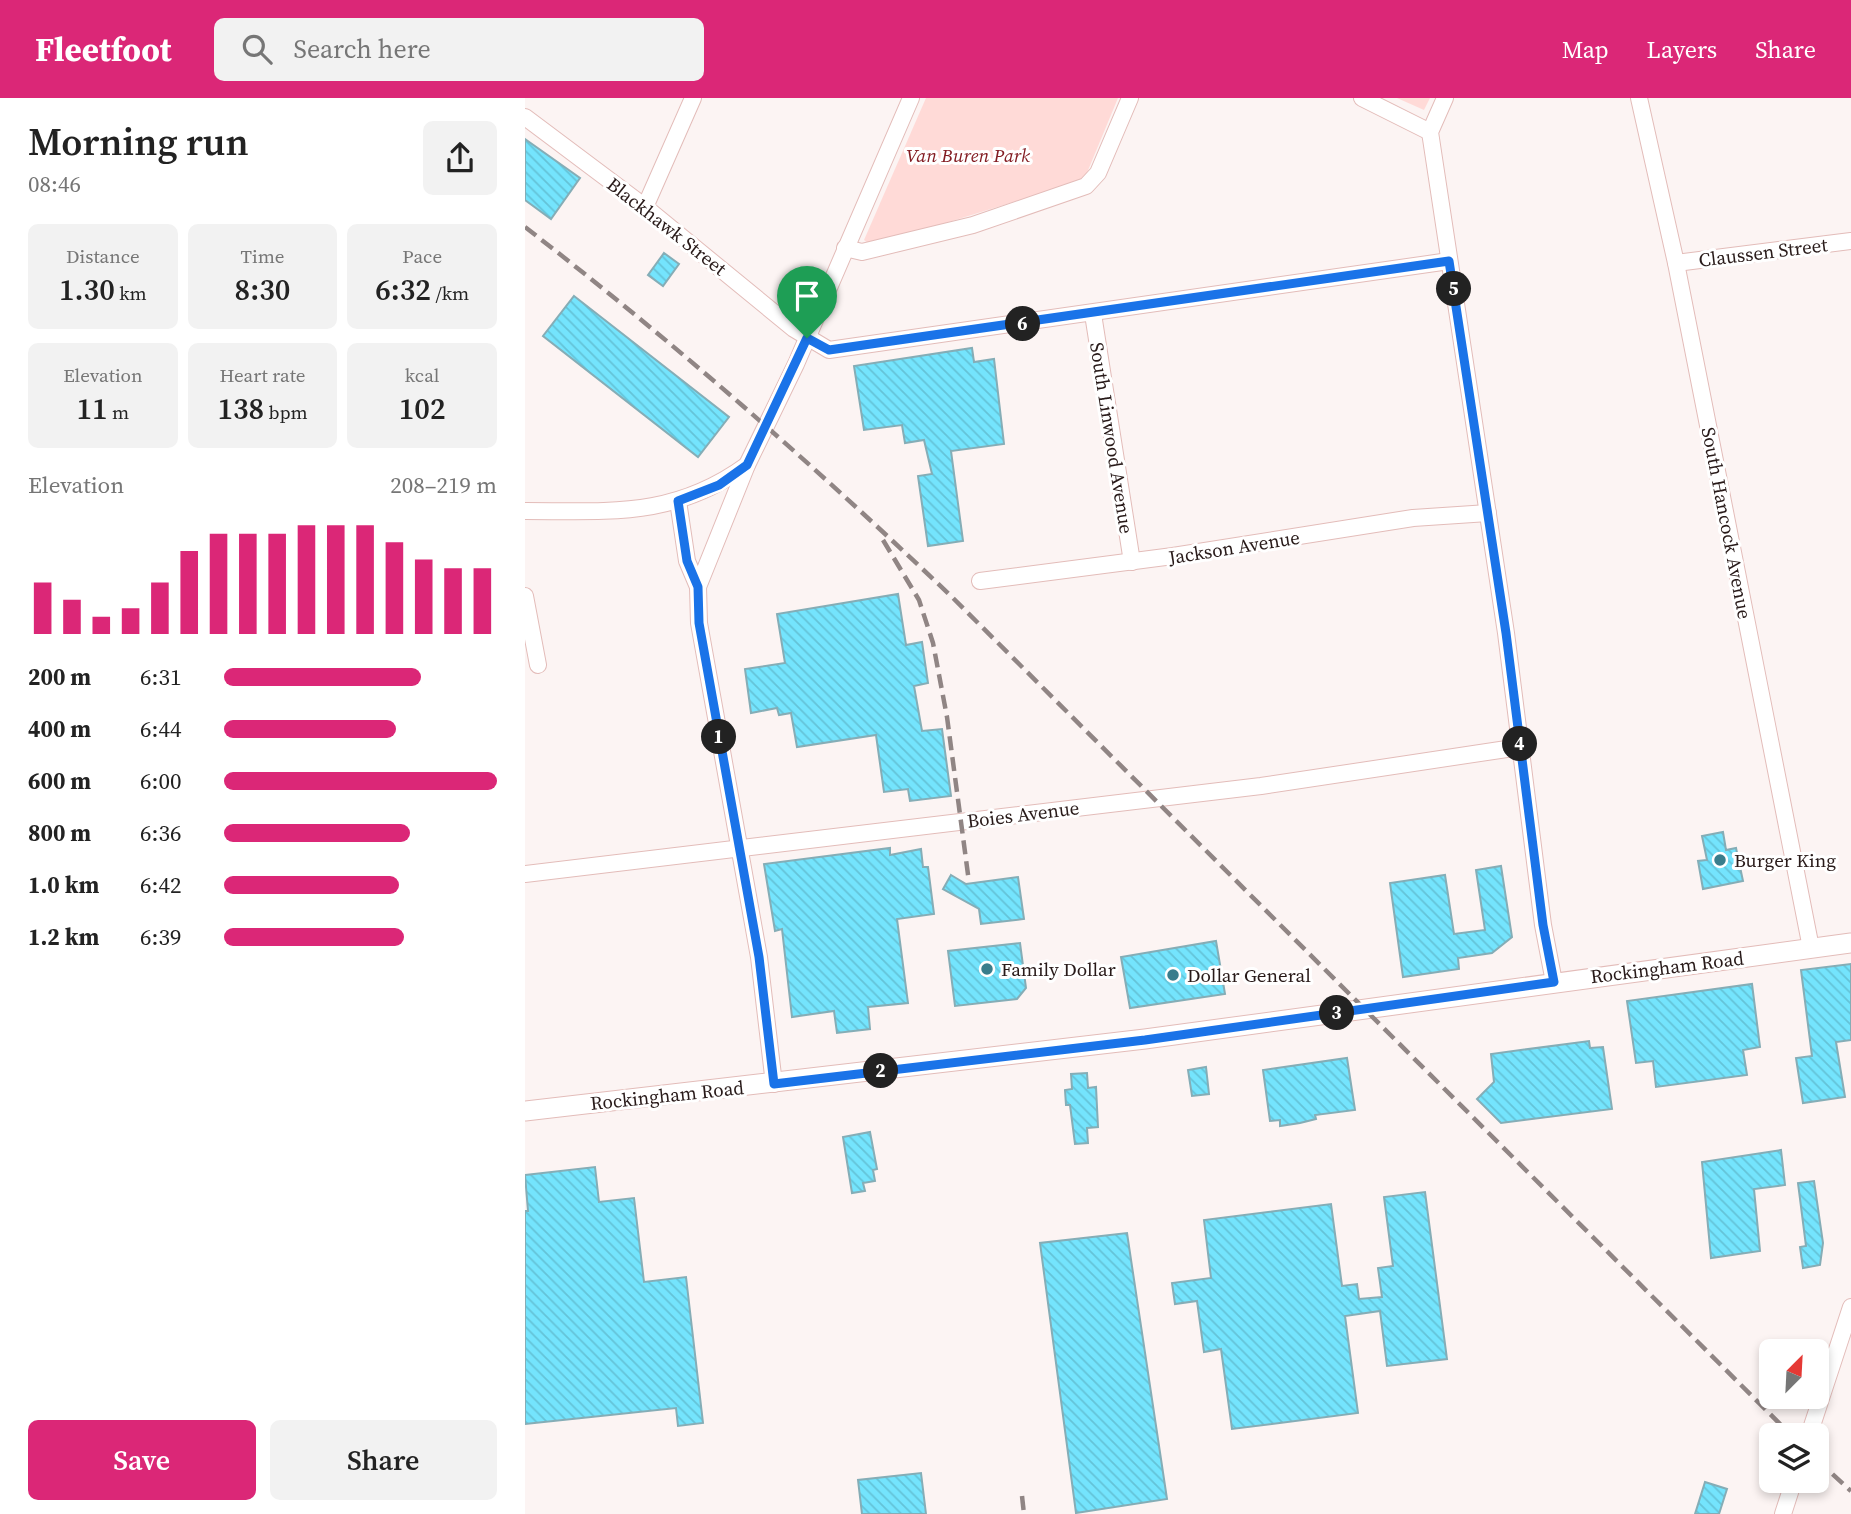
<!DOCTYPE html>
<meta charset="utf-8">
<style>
body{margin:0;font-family:"Source Serif 4",serif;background:#f2f2f2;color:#222;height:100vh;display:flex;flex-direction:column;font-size:26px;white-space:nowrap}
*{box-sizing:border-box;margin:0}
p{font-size:23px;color:#767676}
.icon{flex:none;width:38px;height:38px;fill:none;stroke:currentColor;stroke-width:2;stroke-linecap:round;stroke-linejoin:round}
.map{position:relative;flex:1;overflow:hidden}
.drawer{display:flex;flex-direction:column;background:#fff;width:525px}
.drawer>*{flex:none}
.needle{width:46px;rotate:24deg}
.controls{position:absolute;left:1234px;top:1241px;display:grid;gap:14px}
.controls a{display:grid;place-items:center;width:70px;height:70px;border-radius:10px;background:#fff;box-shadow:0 4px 10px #0003;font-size:35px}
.pin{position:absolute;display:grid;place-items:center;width:60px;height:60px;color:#fff;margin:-72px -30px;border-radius:50% 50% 50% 0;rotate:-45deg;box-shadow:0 0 7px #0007}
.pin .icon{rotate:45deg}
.km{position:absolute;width:35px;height:35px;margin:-18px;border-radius:50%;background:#222;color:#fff;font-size:19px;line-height:35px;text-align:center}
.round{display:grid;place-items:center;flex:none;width:74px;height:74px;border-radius:10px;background:#f2f2f2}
.head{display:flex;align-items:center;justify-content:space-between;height:119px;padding:0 28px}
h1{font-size:38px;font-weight:600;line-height:52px}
.stats{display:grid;grid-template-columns:repeat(3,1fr);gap:10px;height:119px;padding:7px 28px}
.stats div{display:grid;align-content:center;border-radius:10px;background:#f2f2f2;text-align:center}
.stats b{font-size:30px;font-weight:600}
.stats small{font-size:19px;font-weight:400}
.stats p{font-size:19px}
.chart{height:196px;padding:14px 28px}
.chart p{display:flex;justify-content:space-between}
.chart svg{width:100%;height:126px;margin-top:7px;stroke:#db2777;stroke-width:6}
.primary-button{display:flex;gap:14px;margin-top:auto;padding:14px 28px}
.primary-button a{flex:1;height:80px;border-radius:10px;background:#db2777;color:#fff;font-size:28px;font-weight:600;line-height:80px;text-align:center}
.primary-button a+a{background:#f2f2f2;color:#222}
ul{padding:0 28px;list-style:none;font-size:23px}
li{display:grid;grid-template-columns:112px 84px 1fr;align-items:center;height:52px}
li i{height:18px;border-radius:9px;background:#db2777}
header{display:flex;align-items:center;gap:42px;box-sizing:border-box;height:98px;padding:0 35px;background:#db2777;color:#fff}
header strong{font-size:33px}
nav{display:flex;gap:38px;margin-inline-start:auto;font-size:24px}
.search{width:490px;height:63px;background:#f2f2f2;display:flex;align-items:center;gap:18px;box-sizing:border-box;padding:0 24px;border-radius:10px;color:#767676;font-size:26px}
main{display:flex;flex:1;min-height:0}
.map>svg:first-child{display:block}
</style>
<header>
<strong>Fleetfoot</strong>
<div class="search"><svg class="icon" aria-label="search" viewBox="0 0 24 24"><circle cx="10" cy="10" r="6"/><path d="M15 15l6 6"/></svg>Search here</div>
<nav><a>Map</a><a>Layers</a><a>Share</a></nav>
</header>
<main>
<section class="drawer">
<div class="head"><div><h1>Morning run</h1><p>08:46</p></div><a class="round"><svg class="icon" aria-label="share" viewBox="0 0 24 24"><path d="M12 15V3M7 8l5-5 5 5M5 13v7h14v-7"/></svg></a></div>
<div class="stats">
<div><p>Distance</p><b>1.30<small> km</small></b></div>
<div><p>Time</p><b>8:30</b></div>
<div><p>Pace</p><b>6:32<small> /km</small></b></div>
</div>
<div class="stats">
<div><p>Elevation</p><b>11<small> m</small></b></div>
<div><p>Heart rate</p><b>138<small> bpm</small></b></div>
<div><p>kcal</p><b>102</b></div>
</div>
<div class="chart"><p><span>Elevation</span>208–219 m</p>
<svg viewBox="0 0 160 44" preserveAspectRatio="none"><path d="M5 44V26M15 44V32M25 44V38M35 44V35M45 44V26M55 44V15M65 44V9M75 44V9M85 44V9M95 44V6M105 44V6M115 44V6M125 44V12M135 44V18M145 44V21M155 44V21"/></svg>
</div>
<ul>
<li><b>200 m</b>6:31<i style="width:72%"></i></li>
<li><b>400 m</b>6:44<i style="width:63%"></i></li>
<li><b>600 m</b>6:00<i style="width:100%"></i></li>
<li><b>800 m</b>6:36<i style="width:68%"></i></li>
<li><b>1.0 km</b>6:42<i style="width:64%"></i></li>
<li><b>1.2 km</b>6:39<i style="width:66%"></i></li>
</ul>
<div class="primary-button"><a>Save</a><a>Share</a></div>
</section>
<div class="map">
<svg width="1326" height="1416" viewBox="0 0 1326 1416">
<defs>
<pattern id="building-back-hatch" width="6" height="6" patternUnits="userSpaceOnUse" patternTransform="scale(1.75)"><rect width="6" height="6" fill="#74e4fd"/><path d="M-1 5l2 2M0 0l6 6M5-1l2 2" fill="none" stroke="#64c3d8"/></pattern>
</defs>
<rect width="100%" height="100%" fill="#fcf4f3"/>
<g fill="#ffdad7">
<polygon points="401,0 593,0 559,82 347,148 339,142"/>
<polygon points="872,0 905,0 899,12"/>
</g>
<g fill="url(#building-back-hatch)" stroke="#85adb6" stroke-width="2">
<polygon points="0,41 55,80 26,121 0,102"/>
<polygon points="139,155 154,166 138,188 123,177"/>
<polygon points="49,198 204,319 173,359 18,238"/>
<polygon points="447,250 449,264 469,261 479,346 426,353 438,443 403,448 393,378 407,376 399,342 380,345 377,327 339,332 329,268"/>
<polygon points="373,496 381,547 397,544 403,585 389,588 397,633 417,631 426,698 385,703 383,691 359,694 351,637 272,649 266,615 254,617 252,610 226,615 220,571 260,565 252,516"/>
<polygon points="1198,734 1201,752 1211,750 1218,783 1178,791 1173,763 1182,762 1177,738"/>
<polygon points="365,750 365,757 396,751 398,769 403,769 409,816 372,821 383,905 343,909 345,931 312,935 309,913 267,919 257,831 250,833 239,766"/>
<polygon points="976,768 987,839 967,855 933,860 934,871 878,879 865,785 920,777 929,836 960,832 951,772"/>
<polygon points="426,777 441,786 493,779 499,821 456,826 454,811 418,791"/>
<polygon points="691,843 700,896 605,910 596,859"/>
<polygon points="495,845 501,890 492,901 430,908 423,853"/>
<polygon points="1326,866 1326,942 1311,944 1320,999 1278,1005 1271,960 1287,958 1276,872"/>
<polygon points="1227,886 1235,949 1218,952 1222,977 1131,989 1128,963 1111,965 1102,903"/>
<polygon points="1064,943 1065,950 1078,949 1087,1011 976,1025 952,1001 969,984 966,956"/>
<polygon points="822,960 830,1012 790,1017 791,1021 775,1025 755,1028 755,1022 745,1023 738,972"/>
<polygon points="681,969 684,996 667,998 663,972"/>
<polygon points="562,975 563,990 571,989 573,1029 562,1030 563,1045 550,1046 545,1007 541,1007 540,992 547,991 546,976"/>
<polygon points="345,1034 352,1071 348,1072 350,1083 338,1085 340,1093 327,1095 318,1039"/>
<polygon points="1256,1052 1260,1087 1229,1091 1235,1153 1186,1160 1177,1064"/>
<polygon points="70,1069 74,1104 109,1100 119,1184 161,1179 178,1325 153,1328 151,1310 0,1326 0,1113 3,1113 0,1077"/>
<polygon points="1289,1083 1298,1145 1295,1167 1278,1170 1275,1149 1281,1148 1273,1085"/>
<polygon points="900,1094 922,1261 862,1268 855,1213 820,1218 833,1315 707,1331 696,1251 679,1254 672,1203 650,1206 647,1185 686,1180 679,1122 806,1106 817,1188 832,1186 834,1201 857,1199 853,1170 868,1168 859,1099"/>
<polygon points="602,1135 642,1401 551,1415 515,1145"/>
<polygon points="396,1375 401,1416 337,1416 333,1382"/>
<polygon points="1180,1384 1202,1391 1194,1416 1170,1416"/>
</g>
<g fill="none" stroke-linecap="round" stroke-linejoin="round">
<g stroke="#e3bcb9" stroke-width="18">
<g id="minor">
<polyline points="837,0 905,34"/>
<polyline points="920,0 905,34 981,535 1018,827 1029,884"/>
<polyline points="1114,0 1151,165 1286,850"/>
<polyline points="0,19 120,109 269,231 304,252 924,163"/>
<polyline points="120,109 168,0"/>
<polyline points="320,150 337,154 448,127 561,88 573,75 605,0"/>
<polyline points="1151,165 1326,143"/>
<polyline points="568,216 607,464"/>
<polyline points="153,403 162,463 173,489"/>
<path d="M0,413C86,413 149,420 222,367"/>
<polyline points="455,483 648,458 888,420 963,415"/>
<polyline points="0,498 13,567"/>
<polyline points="0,776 736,688 995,649"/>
<polyline points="249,986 234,859 174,525 173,489 222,367 271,266 386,0"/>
<polyline points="1284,1337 1326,1209"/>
<polyline points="1258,1416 1269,1382"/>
</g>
</g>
<g stroke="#e3bcb9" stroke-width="21">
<polyline id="tertiary" points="0,1013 620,941 1326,845"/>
</g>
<use href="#minor" stroke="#fff" stroke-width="16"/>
<use href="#tertiary" stroke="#fff" stroke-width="19"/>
<g stroke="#908584" stroke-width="4.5" stroke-dasharray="14 7" stroke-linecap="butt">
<path d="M0,129C150,245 291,369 428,500L1266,1337"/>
<polyline points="358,442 394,502 408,545 422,619 444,784"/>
<polyline points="1292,1362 1326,1393"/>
<polyline points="497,1398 499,1416"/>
</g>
</g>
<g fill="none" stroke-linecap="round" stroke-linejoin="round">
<g stroke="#fff" stroke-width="14">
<polygon id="route" points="924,163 981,535 1018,827 1029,884 620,942 249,986 234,859 174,525 173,489 162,463 153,403 194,387 222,367 282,240 304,252"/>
</g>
<use href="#route" stroke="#1a73e8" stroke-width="9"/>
</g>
<g fill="#397d8c" stroke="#fff" stroke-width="2.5">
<circle cx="1195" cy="762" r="7"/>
<circle cx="462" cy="871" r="7"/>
<circle cx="648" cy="877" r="7"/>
</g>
<g text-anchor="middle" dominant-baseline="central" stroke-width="6" stroke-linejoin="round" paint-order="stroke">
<g font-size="19" font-style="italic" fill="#831c22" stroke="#fff">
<text x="443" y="57">Van Buren Park</text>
</g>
<g font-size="19" fill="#281a19" stroke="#fff">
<text transform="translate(142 128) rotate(38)">Blackhawk Street</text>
<text transform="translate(1238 154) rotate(-7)">Claussen Street</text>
<text transform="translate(587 340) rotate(81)">South Linwood Avenue</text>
<text transform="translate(1202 425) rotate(79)">South Hancock Avenue</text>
<text transform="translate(709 449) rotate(-9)">Jackson Avenue</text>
<text transform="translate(498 716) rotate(-7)">Boies Avenue</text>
<text transform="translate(1142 869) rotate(-7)">Rockingham Road</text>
<text transform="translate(142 997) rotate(-6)">Rockingham Road</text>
</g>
<g font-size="19" fill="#281a19" stroke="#fff" text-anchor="start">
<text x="1209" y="762">Burger King</text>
<text x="476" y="871">Family Dollar</text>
<text x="662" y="877">Dollar General</text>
</g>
</g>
</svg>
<div class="controls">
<a><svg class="needle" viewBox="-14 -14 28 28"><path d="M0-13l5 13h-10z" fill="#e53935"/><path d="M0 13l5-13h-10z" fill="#767676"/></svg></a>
<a><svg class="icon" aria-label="layers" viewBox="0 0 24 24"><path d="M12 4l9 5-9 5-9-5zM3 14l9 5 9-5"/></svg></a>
</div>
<div class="pin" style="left:282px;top:240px;background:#1e9e55"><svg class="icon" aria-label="arrive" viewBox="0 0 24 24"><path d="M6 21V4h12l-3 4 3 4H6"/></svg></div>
<b class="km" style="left:194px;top:639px">1</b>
<b class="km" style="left:356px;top:973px">2</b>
<b class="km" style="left:812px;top:915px">3</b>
<b class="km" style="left:995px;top:646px">4</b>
<b class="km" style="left:929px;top:191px">5</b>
<b class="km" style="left:498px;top:226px">6</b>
</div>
</main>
